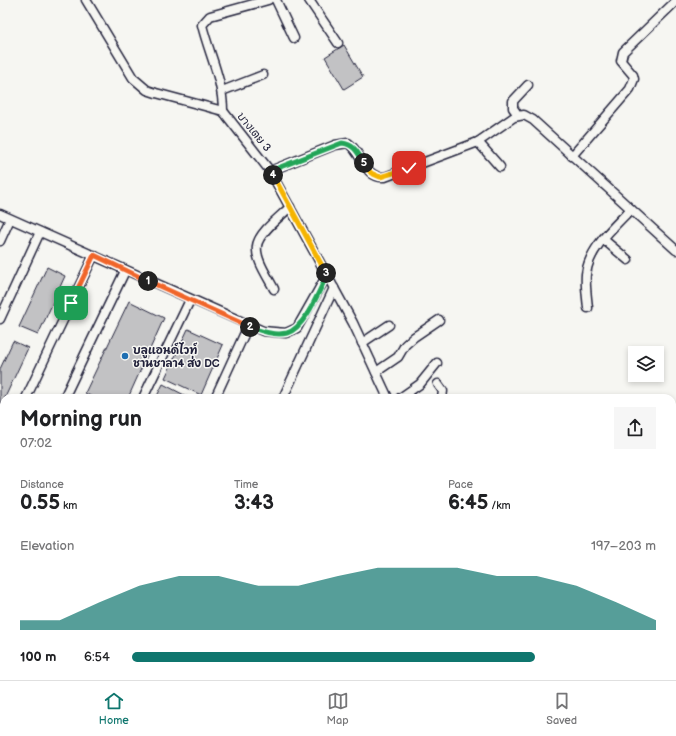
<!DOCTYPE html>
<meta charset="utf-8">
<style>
body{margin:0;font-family:"Balsamiq Sans","Playpen Sans Thai",sans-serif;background:#f6f6f6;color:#202124;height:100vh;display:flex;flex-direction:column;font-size:15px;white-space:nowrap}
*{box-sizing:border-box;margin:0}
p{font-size:13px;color:#757577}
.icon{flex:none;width:22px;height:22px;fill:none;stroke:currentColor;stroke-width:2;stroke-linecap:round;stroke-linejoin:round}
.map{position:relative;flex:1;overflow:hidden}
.drawer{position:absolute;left:0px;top:394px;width:676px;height:286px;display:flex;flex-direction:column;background:#fff;border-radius:12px 12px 0 0;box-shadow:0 2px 6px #0003}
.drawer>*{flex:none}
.buttons{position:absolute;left:628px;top:346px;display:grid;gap:8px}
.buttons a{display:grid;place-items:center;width:36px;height:36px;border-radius:0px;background:#fff;box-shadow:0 2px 6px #0003;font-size:20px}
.pin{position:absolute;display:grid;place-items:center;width:34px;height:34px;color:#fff;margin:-17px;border-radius:8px;box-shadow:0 2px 6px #0006}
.km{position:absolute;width:20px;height:20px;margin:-10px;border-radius:50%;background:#222;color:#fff;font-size:11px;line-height:20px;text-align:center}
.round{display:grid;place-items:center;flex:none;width:42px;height:42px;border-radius:0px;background:#f6f6f6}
.summary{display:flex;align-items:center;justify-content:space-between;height:68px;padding:0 20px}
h1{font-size:22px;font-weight:700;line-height:30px}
.figures{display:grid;grid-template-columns:repeat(3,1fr);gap:6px;height:68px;padding:4px 20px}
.figures div{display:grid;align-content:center}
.figures b{font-size:20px;font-weight:700}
.figures small{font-size:11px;font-weight:400}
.figures p{font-size:11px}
.chart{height:112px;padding:8px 20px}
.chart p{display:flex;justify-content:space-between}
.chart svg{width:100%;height:72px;margin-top:4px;fill:#0f766e;opacity:.7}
ul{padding:0 20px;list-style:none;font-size:13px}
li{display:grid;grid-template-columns:64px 48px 1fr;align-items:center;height:30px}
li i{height:10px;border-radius:5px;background:#0f766e}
.tab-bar{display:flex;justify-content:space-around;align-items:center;height:56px;border-top:1px solid #e0e0e0;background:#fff;font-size:11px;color:#757577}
.tab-bar a{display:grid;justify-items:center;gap:2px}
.tab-bar .active{color:#0f766e}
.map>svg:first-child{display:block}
</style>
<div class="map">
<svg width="676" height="680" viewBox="0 0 676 680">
<rect width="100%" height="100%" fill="#f6f6f2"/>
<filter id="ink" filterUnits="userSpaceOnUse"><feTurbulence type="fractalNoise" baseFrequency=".025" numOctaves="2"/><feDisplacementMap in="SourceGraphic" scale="8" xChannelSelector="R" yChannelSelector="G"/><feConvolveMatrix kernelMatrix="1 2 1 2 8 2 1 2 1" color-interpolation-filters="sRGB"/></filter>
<g filter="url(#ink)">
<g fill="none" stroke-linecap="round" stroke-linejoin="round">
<g stroke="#757583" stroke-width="2">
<polyline points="672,497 676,497"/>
<polyline points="442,680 445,676"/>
</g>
</g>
<g fill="#c2c2c4" stroke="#22223b">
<polygon points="344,45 363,77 344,89 325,57"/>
<polygon points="47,267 65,276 38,335 19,327"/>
<polygon points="129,301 164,318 128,398 94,398 85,393"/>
<polygon points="188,329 223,345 201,395 165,378"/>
<polygon points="13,341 28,348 2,404 0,403 0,369"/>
<polygon points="163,384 190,398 156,398"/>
<polygon points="4,574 4,667 0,675 0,582"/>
</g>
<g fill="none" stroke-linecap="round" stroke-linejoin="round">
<g stroke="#22223b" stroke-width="11">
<g id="minor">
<polyline points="86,0 133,78 147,90 156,93 223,111 270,171 353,323 388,398"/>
<polyline points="276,0 294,38"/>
<polyline points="309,0 338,43"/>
<polyline points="222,91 263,75"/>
<path d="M223,111C223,80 209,54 202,25L210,16L268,0"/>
<polyline points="518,115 513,108 513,101 528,85"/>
<polyline points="478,142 500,167"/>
<polyline points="572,156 630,89 634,79 633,75 621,61 623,52 676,1"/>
<path d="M270,171L335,145L348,143C362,152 364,179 385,177L478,142L514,117L524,115L533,120L676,250"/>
<polyline points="0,214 263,331 286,333 297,328 327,275"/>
<polyline points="603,239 628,260"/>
<polyline points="0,241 10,219"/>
<path d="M274,289C268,277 255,259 257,246C258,233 281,216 290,207"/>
<path d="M588,308C587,297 585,285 586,274C589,248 614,227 631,209"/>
<polyline points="0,319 40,232"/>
<polyline points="362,343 389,325"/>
<polyline points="376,372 398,357 405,345 414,337 439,320"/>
<polyline points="438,384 443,391 442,398"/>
<polyline points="26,398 94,255"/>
<polyline points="64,398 125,271"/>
<polyline points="143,398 190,300"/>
<polyline points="215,398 248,326"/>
<polyline points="283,398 334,288"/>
<polyline points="400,398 420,384 437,363"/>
<polyline points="0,452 4,443"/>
<polyline points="672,484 676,484"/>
<polyline points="0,496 4,498"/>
<polyline points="0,533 4,524"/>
<polyline points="672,596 676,599"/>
<polyline points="6,680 8,676"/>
<polyline points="87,680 89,676"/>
<polyline points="154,680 155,676"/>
<polyline points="431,680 433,676"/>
</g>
</g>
<use href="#minor" stroke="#f6f6f2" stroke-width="8"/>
</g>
</g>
<g fill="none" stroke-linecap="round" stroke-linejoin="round" filter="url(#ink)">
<g stroke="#fff" stroke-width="8">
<polyline id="split-1" points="71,303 94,255 148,281"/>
</g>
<g stroke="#fff" stroke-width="8">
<polyline id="split-2" points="148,281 250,327"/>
</g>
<g stroke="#fff" stroke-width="8">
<path id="split-3" d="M250,327C261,331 275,336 287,333C305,328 319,291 327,275L326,273"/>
</g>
<g stroke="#fff" stroke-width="8">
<polyline id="split-4" points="273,175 326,273"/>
</g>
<g stroke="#fff" stroke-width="8">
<path id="split-5" d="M273,175L270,171L342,143C354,144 358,153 364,163"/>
</g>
<g stroke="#fff" stroke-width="8">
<polyline id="split-6" points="364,163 371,173 380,177 409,168"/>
</g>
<use href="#split-1" stroke="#f0652b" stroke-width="5"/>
<use href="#split-2" stroke="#f0652b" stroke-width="5"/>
<use href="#split-3" stroke="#22a559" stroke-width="5"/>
<use href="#split-4" stroke="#f5b400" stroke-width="5"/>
<use href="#split-5" stroke="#22a559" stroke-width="5"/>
<use href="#split-6" stroke="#f5b400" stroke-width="5"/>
</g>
<circle fill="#1f6fb2" stroke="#f6f6f2" stroke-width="1.5" cx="125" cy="356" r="4"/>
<g text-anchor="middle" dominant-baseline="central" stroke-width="3" stroke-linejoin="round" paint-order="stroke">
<g font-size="11" fill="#22223b" stroke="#f6f6f2">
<text transform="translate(254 132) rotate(51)">บางเตย 3</text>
</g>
<g font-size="11" font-weight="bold" fill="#22223b" stroke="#f6f6f2" text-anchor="start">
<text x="133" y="350">บลูแอนด์ไวท์<tspan x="133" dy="13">ชานชาลา4 ส่ง DC</tspan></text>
</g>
</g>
</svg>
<div class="buttons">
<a><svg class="icon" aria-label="layers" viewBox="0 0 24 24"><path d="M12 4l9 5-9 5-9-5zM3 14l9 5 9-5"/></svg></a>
</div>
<div class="pin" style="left:71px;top:303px;background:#1e9e55"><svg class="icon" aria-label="arrive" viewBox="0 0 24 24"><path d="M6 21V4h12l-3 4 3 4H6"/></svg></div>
<div class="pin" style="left:409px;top:168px;background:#d93025"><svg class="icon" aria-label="check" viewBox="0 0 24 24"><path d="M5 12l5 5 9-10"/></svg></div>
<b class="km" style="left:148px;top:281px">1</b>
<b class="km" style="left:250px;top:327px">2</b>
<b class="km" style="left:326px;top:273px">3</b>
<b class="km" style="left:273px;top:175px">4</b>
<b class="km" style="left:364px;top:163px">5</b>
<section class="drawer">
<div class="summary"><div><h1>Morning run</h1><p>07:02</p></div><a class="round"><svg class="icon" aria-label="share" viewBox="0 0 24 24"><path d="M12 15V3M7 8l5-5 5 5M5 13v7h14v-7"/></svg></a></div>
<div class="figures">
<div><p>Distance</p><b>0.55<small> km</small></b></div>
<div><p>Time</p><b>3:43</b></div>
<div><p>Pace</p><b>6:45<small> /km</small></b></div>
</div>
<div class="chart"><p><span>Elevation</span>197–203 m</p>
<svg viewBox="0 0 160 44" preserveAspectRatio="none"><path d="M0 44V38L10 38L20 27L30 17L40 11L50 11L60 17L70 17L80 11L90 6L100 6L110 6L120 11L130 11L140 17L150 27L160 38V44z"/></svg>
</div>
<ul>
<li><b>100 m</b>6:54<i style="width:77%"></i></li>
</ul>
</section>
</div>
<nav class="tab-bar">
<a class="active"><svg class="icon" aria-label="home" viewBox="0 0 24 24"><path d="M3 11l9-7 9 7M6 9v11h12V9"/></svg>Home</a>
<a><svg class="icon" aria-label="map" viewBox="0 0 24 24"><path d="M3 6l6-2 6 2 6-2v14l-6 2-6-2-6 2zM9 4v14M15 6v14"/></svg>Map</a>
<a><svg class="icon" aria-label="saved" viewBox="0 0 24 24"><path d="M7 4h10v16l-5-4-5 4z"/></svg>Saved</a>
</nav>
